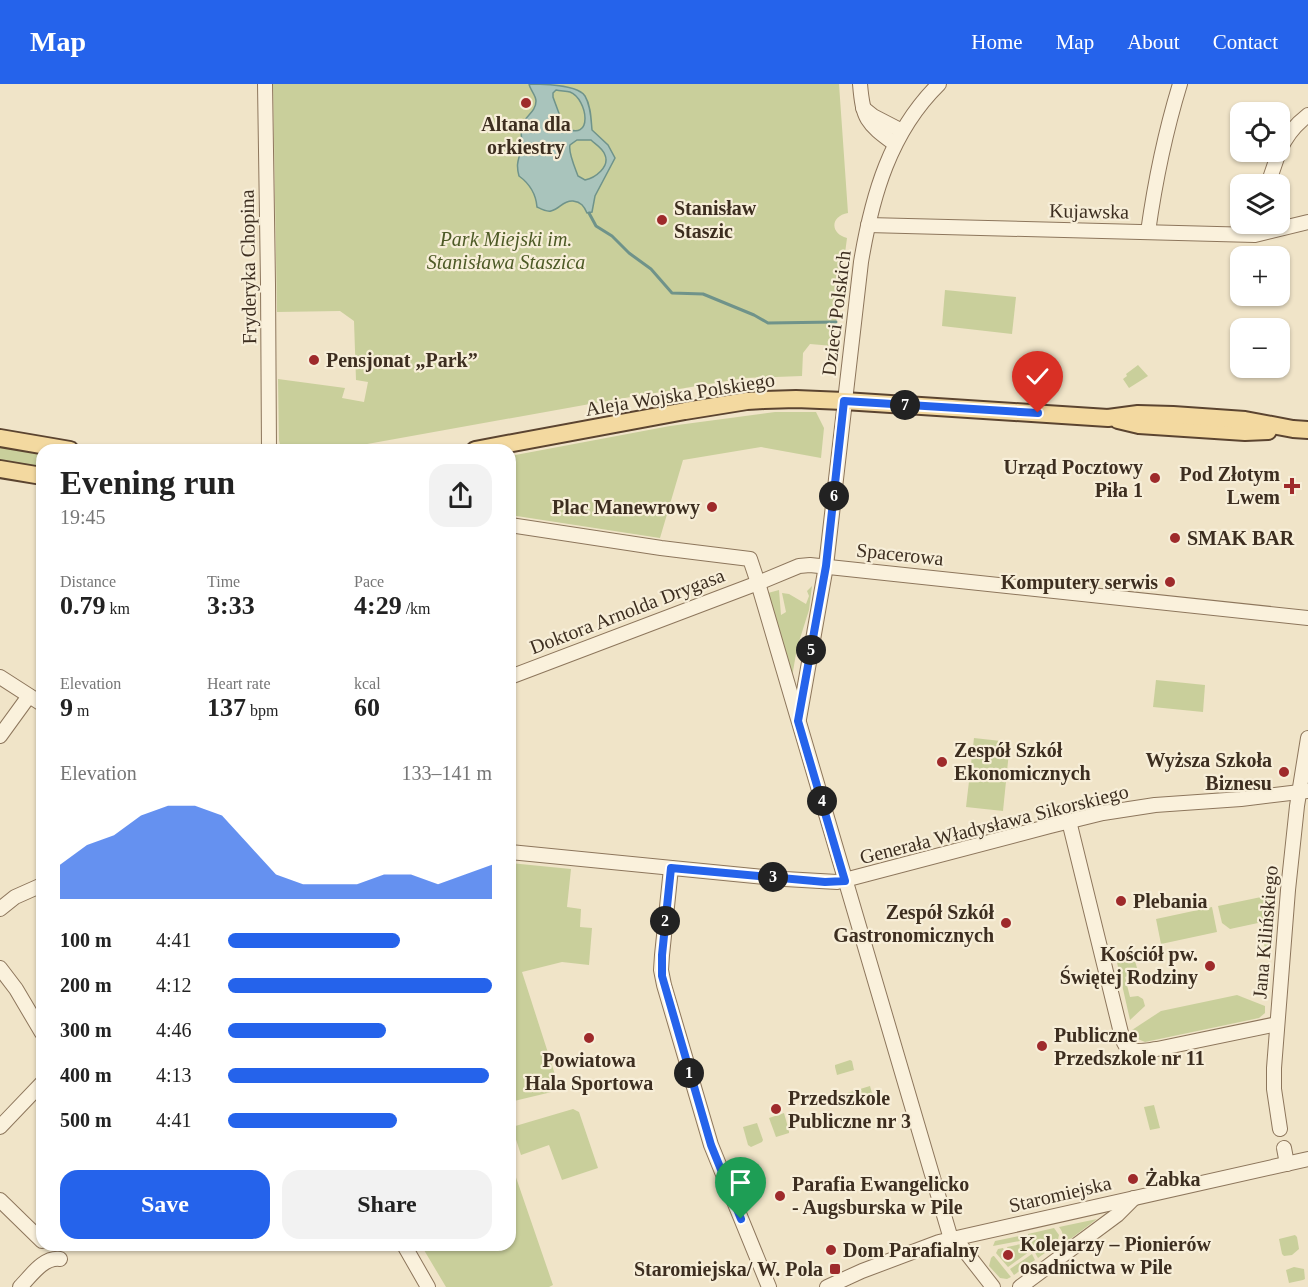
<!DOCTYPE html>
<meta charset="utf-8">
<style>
body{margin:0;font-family:"Times New Roman",serif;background:#f2f2f2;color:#222;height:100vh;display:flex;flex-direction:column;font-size:22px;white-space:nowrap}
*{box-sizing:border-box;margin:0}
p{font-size:20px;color:#767676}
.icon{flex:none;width:33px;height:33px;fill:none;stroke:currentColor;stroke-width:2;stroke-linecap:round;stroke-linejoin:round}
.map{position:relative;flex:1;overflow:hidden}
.panel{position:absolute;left:36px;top:360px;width:480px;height:807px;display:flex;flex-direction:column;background:#fff;border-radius:18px;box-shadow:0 2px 4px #0004}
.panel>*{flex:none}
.buttons{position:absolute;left:1230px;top:18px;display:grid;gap:12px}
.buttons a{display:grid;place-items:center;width:60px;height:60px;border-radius:12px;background:#fff;box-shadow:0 2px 4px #0004;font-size:30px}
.pin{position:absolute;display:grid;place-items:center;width:51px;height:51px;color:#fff;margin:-62px -26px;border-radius:50% 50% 50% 0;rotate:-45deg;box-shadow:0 0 6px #0007}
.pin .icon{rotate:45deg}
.km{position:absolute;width:30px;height:30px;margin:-15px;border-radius:50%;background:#222;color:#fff;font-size:16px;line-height:30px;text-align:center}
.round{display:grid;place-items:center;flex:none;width:63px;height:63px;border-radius:18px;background:#f2f2f2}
.summary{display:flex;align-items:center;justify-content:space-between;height:102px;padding:0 24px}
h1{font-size:33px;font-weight:700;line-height:45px}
.metrics{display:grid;grid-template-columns:repeat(3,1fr);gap:9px;height:102px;padding:6px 24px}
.metrics div{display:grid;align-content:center}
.metrics b{font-size:26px;font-weight:700}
.metrics small{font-size:16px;font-weight:400}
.metrics p{font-size:16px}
.chart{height:168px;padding:12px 24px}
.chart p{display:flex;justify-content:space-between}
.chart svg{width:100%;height:108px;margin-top:6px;fill:#2563eb;opacity:.7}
.primary-button{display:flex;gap:12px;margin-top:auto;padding:12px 24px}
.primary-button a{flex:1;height:69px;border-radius:18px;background:#2563eb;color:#fff;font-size:24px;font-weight:700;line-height:69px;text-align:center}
.primary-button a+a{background:#f2f2f2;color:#222}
ul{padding:0 24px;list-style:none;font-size:20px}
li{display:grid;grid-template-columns:96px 72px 1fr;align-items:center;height:45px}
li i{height:15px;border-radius:8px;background:#2563eb}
header{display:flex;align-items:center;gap:36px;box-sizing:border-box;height:84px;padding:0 30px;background:#2563eb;color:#fff}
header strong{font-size:28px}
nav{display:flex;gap:33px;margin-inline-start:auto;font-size:21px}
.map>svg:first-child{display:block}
</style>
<header>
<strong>Map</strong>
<nav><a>Home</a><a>Map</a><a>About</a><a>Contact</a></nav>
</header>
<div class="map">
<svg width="1308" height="1203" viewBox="0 0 1308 1203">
<rect width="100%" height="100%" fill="#f0e4c8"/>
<g fill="#c9cf9b">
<path d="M273,0H839L848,129C830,132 830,150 847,154L833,262L810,260L803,269L802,292L745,294L601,318L334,366H281L279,356L278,295L345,304L342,314L364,318L368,298L356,296L354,237L340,227L277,228Z"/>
<polygon points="945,206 1016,213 1012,250 942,242"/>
<polygon points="1138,281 1148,292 1129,304 1123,295 1127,292 1126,290"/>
<polygon points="775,328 816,328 824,344 821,374 761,363 683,376 660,454 510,431 510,372 670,342"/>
<polygon points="0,360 42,367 42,386 0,379"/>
<polygon points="812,502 809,526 797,564 792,593 768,509 779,506 781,531 786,528 782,509 789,510 806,520 809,512 807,507"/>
<polygon points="1156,596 1205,601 1203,628 1153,623"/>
<polygon points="974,654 1010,658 1003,727 966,723"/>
<polygon points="510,779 571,785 567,823 581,825 580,843 592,844 589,881 562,878 522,888 560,1006 510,1018"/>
<polygon points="1276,810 1272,836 1230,845 1222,839 1218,822"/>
<polygon points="1212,823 1217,848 1161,860 1156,835"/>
<polygon points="1272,845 1269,868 1261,857 1261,849"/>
<polygon points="1116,874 1135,877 1137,884 1133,890 1125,893 1130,913 1138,912 1143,915 1145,922 1130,936"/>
<polygon points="1268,878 1266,911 1263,910 1261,898 1263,881"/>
<polygon points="1237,911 1265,922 1265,929 1259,934 1145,958 1133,953 1132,946 1161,927"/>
<polygon points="850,976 852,977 854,986 837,991 835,983 835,981"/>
<polygon points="870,1002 874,1016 852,1023 847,1009"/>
<polygon points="1154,1021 1160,1044 1150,1046 1144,1023"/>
<polygon points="573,1025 579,1028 598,1084 562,1096 549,1061 521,1071 512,1043"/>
<polygon points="784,1029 789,1047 789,1049 776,1053 769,1034"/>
<polygon points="757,1039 763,1056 762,1058 751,1063 748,1061 743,1043"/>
<polygon points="510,1076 553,1201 549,1203 446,1203 421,1161 510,1161"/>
<path d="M1097,1135L1061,1162C1064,1155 1064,1149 1059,1143Z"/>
<polygon points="1054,1144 1059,1151 1057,1160 1038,1174 1031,1162 1028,1150"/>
<polygon points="1024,1151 1025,1156 993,1162 995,1157"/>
<polygon points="1295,1151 1297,1153 1299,1165 1292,1171 1284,1172 1282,1170 1279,1155"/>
<polygon points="1026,1159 1029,1168 1008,1183 996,1169 998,1165 1003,1164 1008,1174 1010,1172 1007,1163"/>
<polygon points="1032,1170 1035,1176 1014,1191 1010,1185"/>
<polygon points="993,1172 994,1172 1011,1193 1007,1195 1000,1194 989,1182 991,1174"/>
<polygon points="1294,1183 1304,1185 1305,1195 1303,1196 1289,1199 1286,1186"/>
</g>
<path fill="#a9c4bc" stroke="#6f938a" stroke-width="1.5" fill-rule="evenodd" d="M529,0C543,0 577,0 585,12C591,22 591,35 592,46L608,61L615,74L595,112L592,128L587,129C584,122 581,118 573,117C563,116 560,125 551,127C546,128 541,125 537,123C536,111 530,100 519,92C515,77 520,75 522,60C522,54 520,47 522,41C525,32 536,28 536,17C536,11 530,6 529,0ZM556,6C560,7 566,7 570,8C588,15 594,60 564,43L553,13V9ZM577,56H591C595,60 603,64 605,71C610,83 595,94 585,96L578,92C575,84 568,68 570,61Z"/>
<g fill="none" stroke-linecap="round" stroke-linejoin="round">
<polyline stroke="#6f938a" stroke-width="3" points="589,129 596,142 612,152 629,169 651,185 672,209 703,210 754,231 768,239 836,238"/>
<g stroke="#8d765c" stroke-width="16">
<g id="minor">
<polyline points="265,0 268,200 269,366"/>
<path d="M860,0C863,35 866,39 895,60"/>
<polyline points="863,24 873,32 902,47"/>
<path d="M1280,66C1286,52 1295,41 1308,31"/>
<polyline points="1268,100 1279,68"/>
<polyline points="868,141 1255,151 1308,138"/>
<path d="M1148,148C1155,98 1165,49 1180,0"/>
<polyline points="510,441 661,464 750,475 758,499 799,482 810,481 1308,534"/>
<polyline points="0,593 42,620"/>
<polyline points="510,593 758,499 951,1155 961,1162 993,1203"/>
<path d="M799,635L826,482L861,178C872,112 890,48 939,0"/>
<polyline points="0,652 29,612"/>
<path d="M1069,737L1122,953C1127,972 1141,967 1157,965L1277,940"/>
<polyline points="510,768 785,795 837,798 1050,742 1103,729 1155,721 1241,715 1308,707"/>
<polyline points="671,784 662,871 661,886 664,901 711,1061 769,1203"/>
<polyline points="0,825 15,813 42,801"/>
<polyline points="0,884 16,905 42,949"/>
<polyline points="0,1043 42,999"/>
<polyline points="1280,1045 1274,1005 1274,984 1288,806 1297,722 1308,654"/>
<polyline points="1284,1064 1287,1080"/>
<polyline points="0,1116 42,1157"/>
<polyline points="404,1161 428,1203"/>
<path d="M20,1203C31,1192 43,1173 60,1175"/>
<polyline points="827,1203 862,1187 939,1158 1308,1075"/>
<polyline points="1020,1203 1117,1131 1134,1114"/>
</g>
</g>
<g stroke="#5b4430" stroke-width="20">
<g id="major">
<polyline points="1118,336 1139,341 1245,348 1268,347"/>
<polyline points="0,354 70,366"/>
<polyline points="475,366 685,327 747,317 764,316 796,315 844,317 1108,334 1138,330 1173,331 1245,336 1293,345 1308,346"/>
<polyline points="0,385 42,392"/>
</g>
</g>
<use href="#minor" stroke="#faf1dc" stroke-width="14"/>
<use href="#major" stroke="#f3d9a0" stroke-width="16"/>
</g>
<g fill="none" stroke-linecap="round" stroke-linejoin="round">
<g stroke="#fff" stroke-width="12">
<polyline id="route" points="741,1135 711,1061 662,892 662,871 671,784 825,798 845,797 798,637 826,482 844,317 1038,329"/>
</g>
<use href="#route" stroke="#2563eb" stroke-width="8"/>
</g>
<g fill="#9e2a2b" stroke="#f7eed8" stroke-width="2">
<circle cx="526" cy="19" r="6"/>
<circle cx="662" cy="136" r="6"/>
<circle cx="314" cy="276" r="6"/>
<circle cx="1155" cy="394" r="6"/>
<path d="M1289 393h6v6h6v6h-6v6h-6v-6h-6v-6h6z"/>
<circle cx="712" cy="423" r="6"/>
<circle cx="1175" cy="454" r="6"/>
<circle cx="1170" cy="498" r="6"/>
<circle cx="942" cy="678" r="6"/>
<circle cx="1284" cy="688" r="6"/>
<circle cx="1121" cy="817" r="6"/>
<circle cx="1006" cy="839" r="6"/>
<circle cx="1210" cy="882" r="6"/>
<circle cx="589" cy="954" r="6"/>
<circle cx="1042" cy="962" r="6"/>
<circle cx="776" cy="1025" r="6"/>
<circle cx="1133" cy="1095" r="6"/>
<circle cx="780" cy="1112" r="6"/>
<circle cx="831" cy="1166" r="6"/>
<circle cx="1008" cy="1171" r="6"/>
<rect x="829" y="1179" width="12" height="12" rx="3"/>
</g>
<g text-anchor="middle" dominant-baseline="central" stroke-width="4.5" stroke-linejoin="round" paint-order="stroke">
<g font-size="20" font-weight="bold" fill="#3d2e20" stroke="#f7eed8" text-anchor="start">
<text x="526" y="40" text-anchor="middle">Altana dla<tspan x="526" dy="23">orkiestry</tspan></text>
<text x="674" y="124">Stanisław<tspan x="674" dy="23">Staszic</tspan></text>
<text x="326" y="276">Pensjonat „Park”</text>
<text x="1143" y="383" text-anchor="end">Urząd Pocztowy<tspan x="1143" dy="23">Piła 1</tspan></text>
<text x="1280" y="390" text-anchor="end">Pod Złotym<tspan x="1280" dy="23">Lwem</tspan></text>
<text x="700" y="423" text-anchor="end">Plac Manewrowy</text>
<text x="1187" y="454">SMAK BAR</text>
<text x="1158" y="498" text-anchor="end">Komputery serwis</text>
<text x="954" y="666">Zespół Szkół<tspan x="954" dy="23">Ekonomicznych</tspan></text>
<text x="1272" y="676" text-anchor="end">Wyższa Szkoła<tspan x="1272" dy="23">Biznesu</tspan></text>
<text x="1133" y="817">Plebania</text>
<text x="994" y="828" text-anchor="end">Zespół Szkół<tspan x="994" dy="23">Gastronomicznych</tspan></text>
<text x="1198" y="870" text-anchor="end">Kościół pw.<tspan x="1198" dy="23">Świętej Rodziny</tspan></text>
<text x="1054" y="951">Publiczne<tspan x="1054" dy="23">Przedszkole nr 11</tspan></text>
<text x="589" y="976" text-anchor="middle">Powiatowa<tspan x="589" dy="23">Hala Sportowa</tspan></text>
<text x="788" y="1014">Przedszkole<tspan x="788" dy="23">Publiczne nr 3</tspan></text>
<text x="1145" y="1095">Żabka</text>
<text x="792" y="1100">Parafia Ewangelicko<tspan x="792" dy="23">- Augsburska w Pile</tspan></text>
<text x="1020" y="1160">Kolejarzy – Pionierów<tspan x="1020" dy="23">osadnictwa w Pile</tspan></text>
<text x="843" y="1166">Dom Parafialny</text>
<text x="823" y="1185" text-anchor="end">Staromiejska/ W. Pola</text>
</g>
<g font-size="20" fill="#3d2e20" stroke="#f7eed8">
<text transform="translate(1089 127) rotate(1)">Kujawska</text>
<text transform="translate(248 183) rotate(-91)">Fryderyka Chopina</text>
<text transform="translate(836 229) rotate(-83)">Dzieci Polskich</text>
<text transform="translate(680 310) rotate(-9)">Aleja Wojska Polskiego</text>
<text transform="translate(900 470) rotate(6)">Spacerowa</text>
<text transform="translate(627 527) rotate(-21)">Doktora Arnolda Drygasa</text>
<text transform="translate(994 740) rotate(-14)">Generała Władysława Sikorskiego</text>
<text transform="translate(1265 848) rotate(-85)">Jana Kilińskiego</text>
<text transform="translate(1060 1110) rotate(-13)">Staromiejska</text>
</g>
<g font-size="20" font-style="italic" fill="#4d5a26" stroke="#f7eed8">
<text x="506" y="155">Park Miejski im.<tspan x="506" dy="23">Stanisława Staszica</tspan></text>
</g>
</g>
</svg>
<div class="buttons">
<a><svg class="icon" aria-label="locate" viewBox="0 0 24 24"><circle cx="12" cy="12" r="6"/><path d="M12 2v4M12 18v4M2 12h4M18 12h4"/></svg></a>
<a><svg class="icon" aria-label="layers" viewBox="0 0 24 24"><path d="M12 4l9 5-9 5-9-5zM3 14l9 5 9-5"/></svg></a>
<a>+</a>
<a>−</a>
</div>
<div class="pin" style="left:741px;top:1135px;background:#1e9e55"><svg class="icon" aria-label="arrive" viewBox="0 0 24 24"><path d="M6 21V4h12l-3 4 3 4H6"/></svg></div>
<div class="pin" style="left:1038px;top:329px;background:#d93025"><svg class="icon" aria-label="check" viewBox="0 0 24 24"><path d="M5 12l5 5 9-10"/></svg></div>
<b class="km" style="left:689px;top:989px">1</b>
<b class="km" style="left:665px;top:837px">2</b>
<b class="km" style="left:773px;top:793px">3</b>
<b class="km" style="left:822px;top:717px">4</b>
<b class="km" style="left:811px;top:566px">5</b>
<b class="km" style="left:834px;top:412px">6</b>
<b class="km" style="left:905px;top:321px">7</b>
<section class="panel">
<div class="summary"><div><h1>Evening run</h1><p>19:45</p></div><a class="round"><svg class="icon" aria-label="share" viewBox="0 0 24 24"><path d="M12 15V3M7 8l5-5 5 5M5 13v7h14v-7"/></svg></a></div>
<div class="metrics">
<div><p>Distance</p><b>0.79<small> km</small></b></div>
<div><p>Time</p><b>3:33</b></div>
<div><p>Pace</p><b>4:29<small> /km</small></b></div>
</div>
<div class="metrics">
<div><p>Elevation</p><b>9<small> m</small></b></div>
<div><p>Heart rate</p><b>137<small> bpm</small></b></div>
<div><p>kcal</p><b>60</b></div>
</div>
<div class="chart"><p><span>Elevation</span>133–141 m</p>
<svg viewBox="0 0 160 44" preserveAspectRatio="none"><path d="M0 44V30L10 22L20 18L30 10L40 6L50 6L60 10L70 22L80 34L90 38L100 38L110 38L120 34L130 34L140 38L150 34L160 30V44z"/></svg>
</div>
<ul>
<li><b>100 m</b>4:41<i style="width:65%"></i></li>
<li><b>200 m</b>4:12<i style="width:100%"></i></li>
<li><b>300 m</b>4:46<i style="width:60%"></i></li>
<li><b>400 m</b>4:13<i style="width:99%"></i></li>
<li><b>500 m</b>4:41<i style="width:64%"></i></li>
</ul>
<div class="primary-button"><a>Save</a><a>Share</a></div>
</section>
</div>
